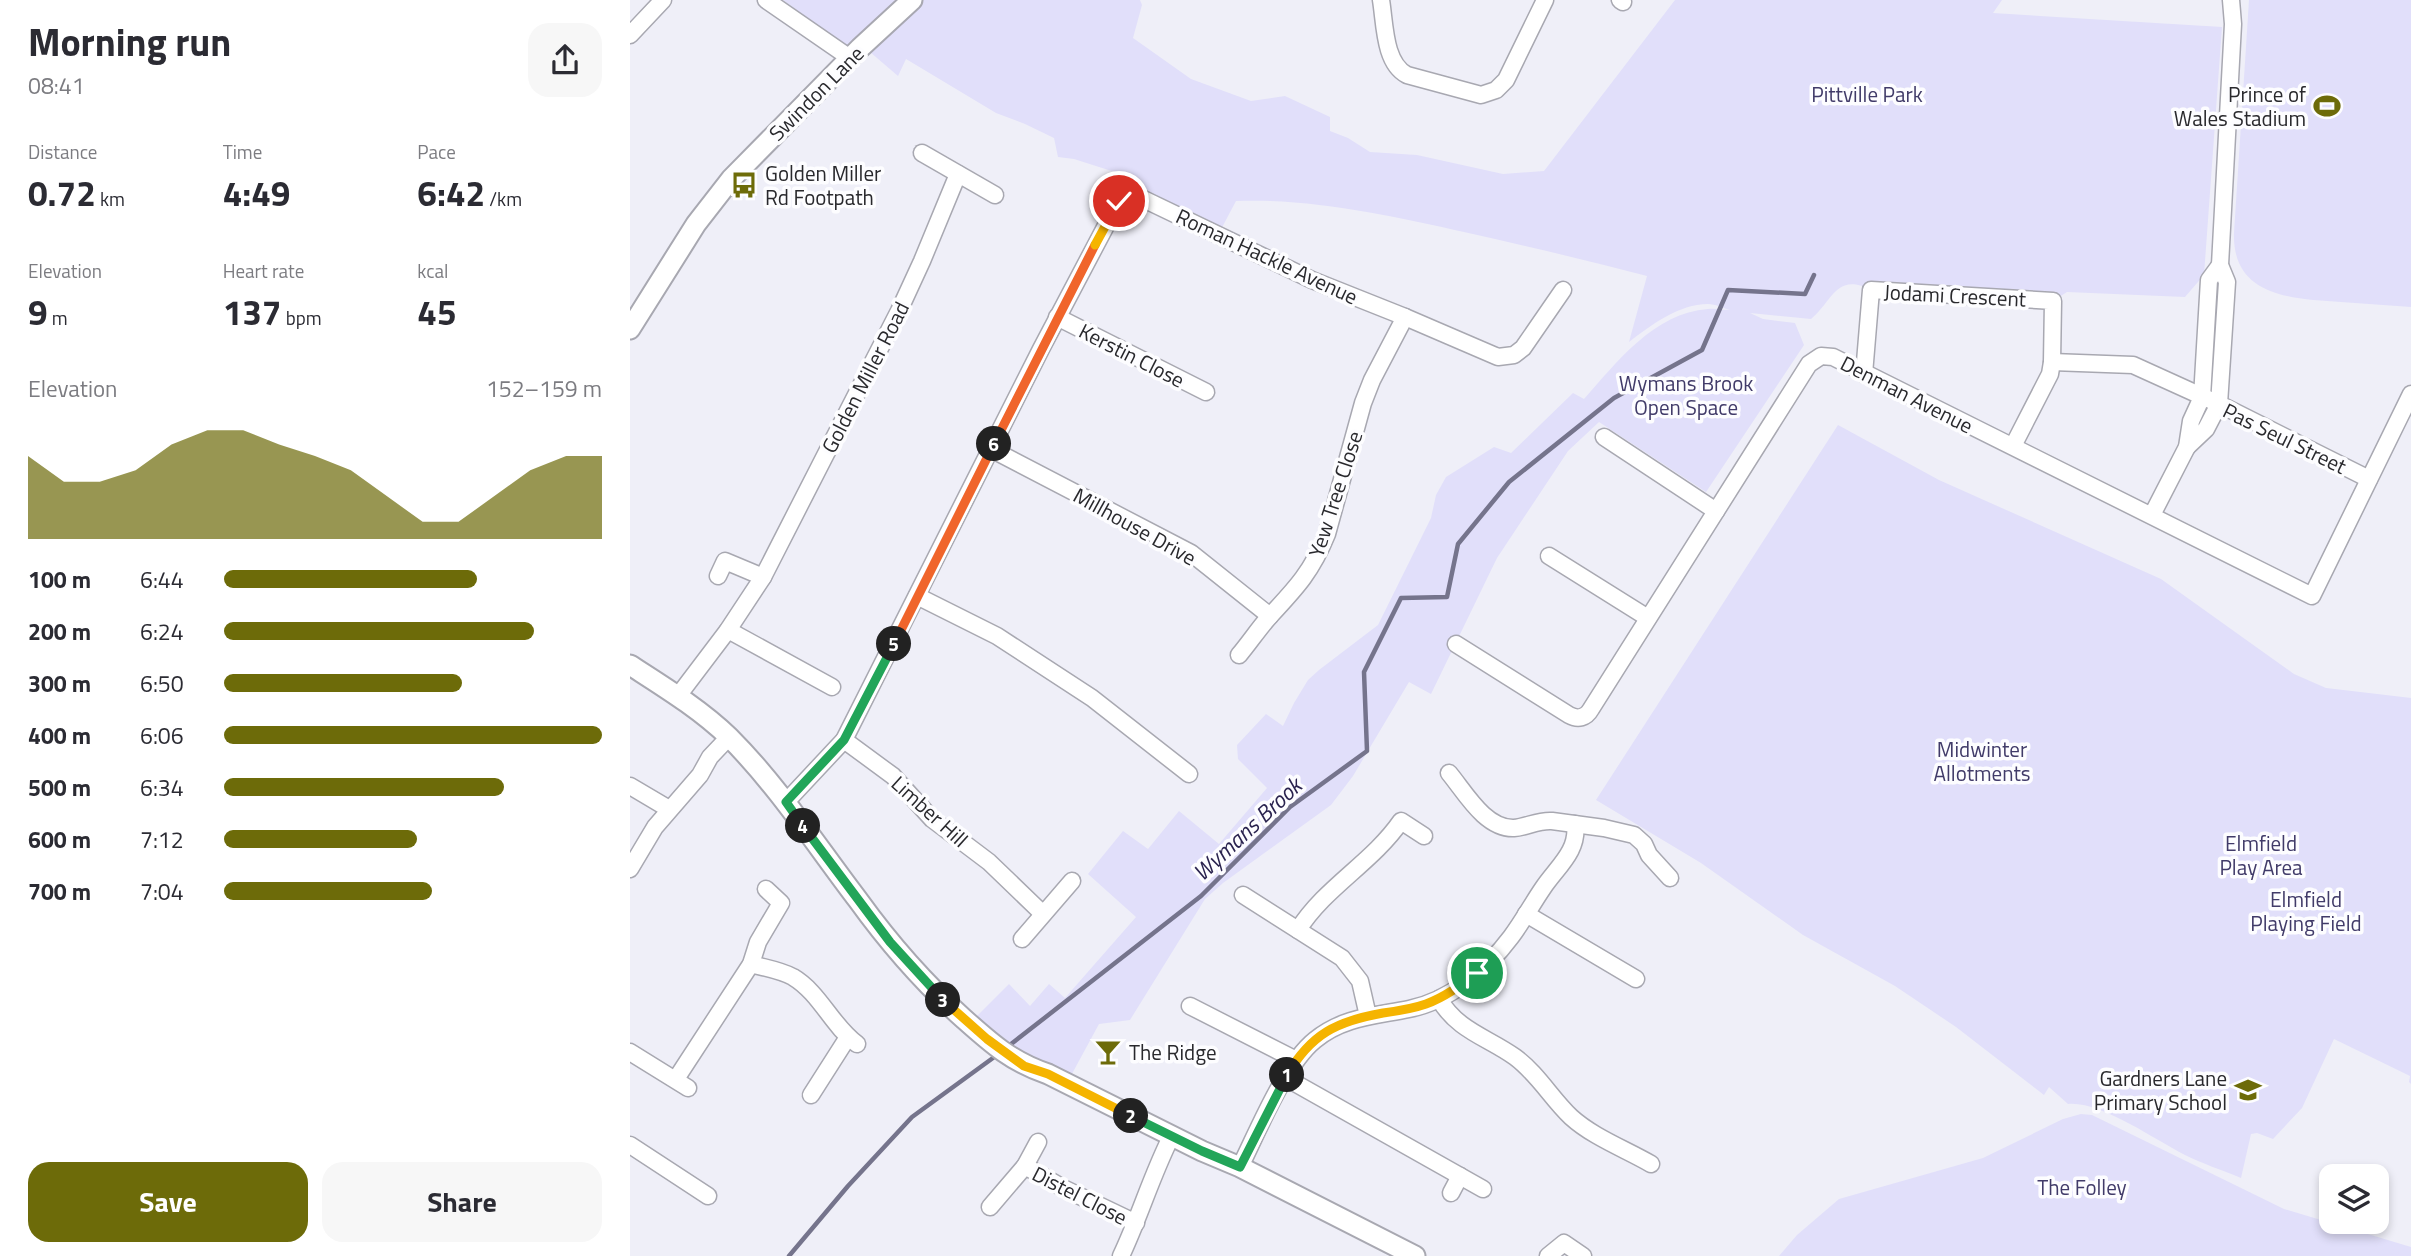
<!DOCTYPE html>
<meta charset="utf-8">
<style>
body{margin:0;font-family:"Titillium Web",sans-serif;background:#f7f7f7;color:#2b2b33;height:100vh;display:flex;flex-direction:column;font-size:26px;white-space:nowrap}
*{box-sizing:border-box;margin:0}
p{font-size:23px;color:#7c7c81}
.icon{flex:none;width:38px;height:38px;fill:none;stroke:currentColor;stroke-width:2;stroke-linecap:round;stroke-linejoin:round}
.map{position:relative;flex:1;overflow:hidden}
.sheet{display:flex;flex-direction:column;background:#fff;width:630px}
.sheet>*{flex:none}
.buttons{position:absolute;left:1689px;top:1164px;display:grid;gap:14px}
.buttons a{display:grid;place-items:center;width:70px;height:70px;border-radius:14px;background:#fff;box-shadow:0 4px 10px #0003;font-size:35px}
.pin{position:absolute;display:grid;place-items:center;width:60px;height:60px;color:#fff;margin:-30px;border:4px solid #fff;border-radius:50%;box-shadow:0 2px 7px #0007}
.km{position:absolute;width:35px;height:35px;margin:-18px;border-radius:50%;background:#222;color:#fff;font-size:19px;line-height:35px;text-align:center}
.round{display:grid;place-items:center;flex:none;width:74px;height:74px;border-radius:21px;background:#f7f7f7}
.summary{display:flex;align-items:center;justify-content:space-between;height:119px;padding:0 28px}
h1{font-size:38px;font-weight:700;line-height:52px}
.figures{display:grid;grid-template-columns:repeat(3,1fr);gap:10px;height:119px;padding:7px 28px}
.figures div{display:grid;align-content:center}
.figures b{font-size:35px;font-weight:700}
.figures small{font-size:19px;font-weight:400}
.figures p{font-size:19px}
.chart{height:196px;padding:14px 28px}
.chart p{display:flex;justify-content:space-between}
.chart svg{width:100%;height:126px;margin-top:7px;fill:#6d6b09;opacity:.7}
.button{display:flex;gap:14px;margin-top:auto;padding:14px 28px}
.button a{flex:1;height:80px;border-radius:21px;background:#6d6b09;color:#fff;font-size:28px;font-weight:700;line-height:80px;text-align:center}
.button a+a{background:#f7f7f7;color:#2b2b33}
ul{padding:0 28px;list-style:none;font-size:23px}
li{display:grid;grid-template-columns:112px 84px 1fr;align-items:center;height:52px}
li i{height:18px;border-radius:9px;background:#6d6b09}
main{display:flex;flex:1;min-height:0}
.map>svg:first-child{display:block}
</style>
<main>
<section class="sheet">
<div class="summary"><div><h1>Morning run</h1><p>08:41</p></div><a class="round"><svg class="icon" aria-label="share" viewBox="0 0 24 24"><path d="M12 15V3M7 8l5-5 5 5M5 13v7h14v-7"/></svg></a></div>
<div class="figures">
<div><p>Distance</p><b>0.72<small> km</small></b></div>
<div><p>Time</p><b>4:49</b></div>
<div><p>Pace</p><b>6:42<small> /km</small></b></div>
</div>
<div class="figures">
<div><p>Elevation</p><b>9<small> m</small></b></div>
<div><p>Heart rate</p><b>137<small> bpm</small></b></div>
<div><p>kcal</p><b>45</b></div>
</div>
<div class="chart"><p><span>Elevation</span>152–159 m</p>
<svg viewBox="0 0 160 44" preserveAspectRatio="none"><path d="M0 44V15L10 24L20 24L30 20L40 11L50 6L60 6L70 11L80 15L90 20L100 29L110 38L120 38L130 29L140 20L150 15L160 15V44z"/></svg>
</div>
<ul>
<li><b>100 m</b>6:44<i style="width:67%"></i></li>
<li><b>200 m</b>6:24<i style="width:82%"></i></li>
<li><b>300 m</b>6:50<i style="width:63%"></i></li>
<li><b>400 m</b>6:06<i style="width:100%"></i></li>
<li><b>500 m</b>6:34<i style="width:74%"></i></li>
<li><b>600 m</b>7:12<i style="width:51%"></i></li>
<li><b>700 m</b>7:04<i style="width:55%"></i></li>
</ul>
<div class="button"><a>Save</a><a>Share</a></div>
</section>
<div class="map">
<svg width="1781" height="1256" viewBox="0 0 1781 1256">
<rect width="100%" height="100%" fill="#efeff8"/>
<g fill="#e1dffa">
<path d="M153,0H510L512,5L503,38L561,79L621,101L655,96L700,117V131L718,138L740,152L787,155L873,174L914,171L1045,0H1372L1363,13L1592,27L1574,275L1555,297L1437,292L1423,301L1241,290C1206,272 1203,301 1181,319L1120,313L1133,319L1165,323L1174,345L1076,492L969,422L938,451L867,558L801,694L779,682L723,776L701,805L593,883L575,899L500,1020L469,1024L437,1083L339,1024L379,984L400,1006L419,984L435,998L506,917L458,874L493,831L518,849L549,811L589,844L637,788L608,759L607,745L636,714L653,726L664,703L678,680L689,670L748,625L801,518L806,495L816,477L864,447L881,453L943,393L954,399C987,362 1024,313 1078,309C1085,308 1093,310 1100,310C1093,308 1085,304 1078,304C1049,304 1021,325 999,342L1017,276C956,260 896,246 834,232C762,216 681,198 606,201L588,235L498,193L491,174L444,159L428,157L424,138L395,124L366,113L276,59L268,76L233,46L216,47Z"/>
<path d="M1619,0H1781V307C1758,305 1734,304 1711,302C1663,299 1602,297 1604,233Z"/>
<path d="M1208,425L1309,480L1531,579L1664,674L1696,688L1781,698V1084L1779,1082L1780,1076L1704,1039L1672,1108L1643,1139L1627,1133L1621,1134L1611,1178C1592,1170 1573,1164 1555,1155C1525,1140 1471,1101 1438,1104L1419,1087L1414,1095L1326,1027L1265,986L1173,935L1071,863L966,800Z"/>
<polygon points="1451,1114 1462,1115 1654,1209 1781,1247 1781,1256 1149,1256 1167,1235 1209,1199 1353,1158 1433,1119"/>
</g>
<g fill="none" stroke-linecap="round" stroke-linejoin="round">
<g stroke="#75748c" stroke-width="4.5">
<polyline points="376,1048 571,896 660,807 737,751 734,672 771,598 817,597 828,544 879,482 984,398 1072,350 1098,290 1175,294 1184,275"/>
<polyline points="159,1256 218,1186 282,1117 367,1055"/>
</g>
<g stroke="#a8a8b1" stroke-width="19">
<g id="minor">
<polyline points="136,0 220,58"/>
<path d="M751,0C755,24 754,63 777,75L851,95L866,90L876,80L915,0"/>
<polyline points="990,0 993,2"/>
<polyline points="0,35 33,0"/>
<polyline points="292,153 365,195"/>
<polyline points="427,317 576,392"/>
<polyline points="1422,362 1503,365 1589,404 1739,479"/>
<polyline points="1234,374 1241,290 1423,301 1422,362 1420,374 1383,446"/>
<polyline points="974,437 1086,511"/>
<polyline points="1557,447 1576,429 1589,404 1597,282 1590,265 1603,24 1601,0"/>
<polyline points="361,449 561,553 640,616"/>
<polyline points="1522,515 1557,447 1561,421 1572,397 1579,280 1590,265"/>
<polyline points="919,556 1018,618"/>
<polyline points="88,576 95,561 133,577"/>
<polyline points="287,596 367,636 462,698 559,774"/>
<polyline points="98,630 202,687"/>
<path d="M826,644L939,715C948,720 956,718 961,709L1179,364L1191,356L1203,357L1682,596L1781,394"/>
<path d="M609,655C620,642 629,628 640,616C667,587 682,571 697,534L733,403L742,380L775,317"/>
<polyline points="48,696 98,630 133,577 269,311 292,261 328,174"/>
<polyline points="214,740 263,776 302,819 359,862 413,914"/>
<path d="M819,773C835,792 855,829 884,828C897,827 908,820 922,821L974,828L1004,835L1014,844L1019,855L1040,878"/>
<polyline points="0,786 39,809"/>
<path d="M156,802L214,740L411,349L489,201C494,195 497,193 505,195L682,280L775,317L868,357L884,355L893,348L933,290"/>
<polyline points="0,869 25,827 70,775 80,757 99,737"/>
<polyline points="613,895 712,958 730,981 738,1016"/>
<polyline points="896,914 1006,979"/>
<path d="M668,930C695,887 742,863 771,821L794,836"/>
<polyline points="392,939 442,881"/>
<path d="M121,964C135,968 150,970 163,977C190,993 202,1026 227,1044"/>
<path d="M809,999C828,1031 857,1037 885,1057C908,1074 921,1098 941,1117C963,1137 995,1149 1021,1164"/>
<polyline points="560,1006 666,1060"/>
<polyline points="0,1052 58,1088"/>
<polyline points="656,1078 853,1189"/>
<polyline points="46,1079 121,964 128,942 151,903 136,889"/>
<polyline points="181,1095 218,1037"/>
<polyline points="0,1145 78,1196"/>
<polyline points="395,1166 433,1188 506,1223"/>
<path d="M610,1167C628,1131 655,1064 685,1040C713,1017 745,1016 779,1009C820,1001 857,969 881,937C893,921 902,904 913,888C927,867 949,851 945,824"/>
<polyline points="821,1193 830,1176"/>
<polyline points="360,1207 395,1166 408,1142"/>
<path d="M491,1256C510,1216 522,1174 542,1135"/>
<polyline points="918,1256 934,1243 953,1256"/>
</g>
</g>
<g stroke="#a8a8b1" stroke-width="23">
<g id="tertiary">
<polyline points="0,329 66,224 101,179 230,48 282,0"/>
<path d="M0,665C34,687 70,709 99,737C148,786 186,845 228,900C259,943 295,984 334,1019C362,1044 382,1062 418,1074L572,1151L610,1167L785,1256"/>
</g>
</g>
<use href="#minor" stroke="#fff" stroke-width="16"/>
<use href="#tertiary" stroke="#fff" stroke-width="19"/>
</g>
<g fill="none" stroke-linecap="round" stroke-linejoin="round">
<g stroke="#fff" stroke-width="14">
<path id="split-1" d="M657,1075C681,1034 707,1021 753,1013C768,1011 782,1009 796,1004C815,997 831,985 847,973"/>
</g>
<g stroke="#fff" stroke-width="14">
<polyline id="split-2" points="501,1116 572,1151 610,1167 657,1075"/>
</g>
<g stroke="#fff" stroke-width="14">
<polyline id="split-3" points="313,1000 357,1039 394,1066 418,1074 501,1116"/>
</g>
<g stroke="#fff" stroke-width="14">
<polyline id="split-4" points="173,826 260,942 313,1000"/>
</g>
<g stroke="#fff" stroke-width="14">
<polyline id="split-5" points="173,826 156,802 214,740 264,644"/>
</g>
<g stroke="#fff" stroke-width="14">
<polyline id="split-6" points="264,644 364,444"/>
</g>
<g stroke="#fff" stroke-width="14">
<polyline id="split-7" points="364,444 465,245"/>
</g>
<g stroke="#fff" stroke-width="14">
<polyline id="split-8" points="465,245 489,201"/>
</g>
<use href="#split-1" stroke="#f5b400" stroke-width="9"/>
<use href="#split-2" stroke="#22a559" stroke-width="9"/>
<use href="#split-3" stroke="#f5b400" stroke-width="9"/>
<use href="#split-4" stroke="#22a559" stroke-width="9"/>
<use href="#split-5" stroke="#22a559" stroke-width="9"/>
<use href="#split-6" stroke="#f0652b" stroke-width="9"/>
<use href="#split-7" stroke="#f0652b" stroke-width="9"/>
<use href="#split-8" stroke="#f5b400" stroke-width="9"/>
</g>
<defs>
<g id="stadium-bare" transform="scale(2.1)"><path d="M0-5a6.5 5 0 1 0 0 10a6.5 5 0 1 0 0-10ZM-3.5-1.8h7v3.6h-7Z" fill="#6d6b09" stroke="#fdfdff" stroke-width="2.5" paint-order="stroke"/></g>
<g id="bus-bare" transform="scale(2.1)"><path d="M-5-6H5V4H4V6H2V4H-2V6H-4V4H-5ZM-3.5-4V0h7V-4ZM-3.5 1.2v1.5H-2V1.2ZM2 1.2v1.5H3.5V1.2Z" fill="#6d6b09" stroke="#fdfdff" stroke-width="2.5" paint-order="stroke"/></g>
<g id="bar-bare" transform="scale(2.1)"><path d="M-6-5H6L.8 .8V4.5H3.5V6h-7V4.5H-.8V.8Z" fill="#6d6b09" stroke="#fdfdff" stroke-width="2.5" paint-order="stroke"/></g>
<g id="school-bare" transform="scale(2.1)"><path d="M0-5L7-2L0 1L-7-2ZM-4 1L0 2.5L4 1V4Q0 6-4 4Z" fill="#6d6b09" stroke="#fdfdff" stroke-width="2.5" paint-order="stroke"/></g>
</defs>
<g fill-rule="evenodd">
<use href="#stadium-bare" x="1697" y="106"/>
<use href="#bus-bare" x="114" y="185"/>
<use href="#bar-bare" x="478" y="1052"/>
<use href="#school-bare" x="1618" y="1090"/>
</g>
<g text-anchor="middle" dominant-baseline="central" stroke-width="7" stroke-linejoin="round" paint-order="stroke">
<g font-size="21" fill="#29292d" stroke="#fdfdff">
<text transform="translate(186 93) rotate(-45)">Swindon Lane</text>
<text transform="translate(637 256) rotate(25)">Roman Hackle Avenue</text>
<text transform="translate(1325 295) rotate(3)">Jodami Crescent</text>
<text transform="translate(502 355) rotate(27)">Kerstin Close</text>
<text transform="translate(235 377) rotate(-63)">Golden Miller Road</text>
<text transform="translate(1277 394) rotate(27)">Denman Avenue</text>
<text transform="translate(1655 438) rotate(26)">Pas Seul Street</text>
<text transform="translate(705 494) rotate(-72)">Yew Tree Close</text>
<text transform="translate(505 526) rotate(29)">Millhouse Drive</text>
<text transform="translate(300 811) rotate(42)">Limber Hill</text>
<text transform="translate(450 1195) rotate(27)">Distel Close</text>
</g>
<g font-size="21" fill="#413b69" stroke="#fdfdff">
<text x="1237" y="94">Pittville Park</text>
<text x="1056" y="383">Wymans Brook<tspan x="1056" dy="24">Open Space</tspan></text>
<text x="1352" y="749">Midwinter<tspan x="1352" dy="24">Allotments</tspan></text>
<text x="1631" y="843">Elmfield<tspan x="1631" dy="24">Play Area</tspan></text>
<text x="1676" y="899">Elmfield<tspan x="1676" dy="24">Playing Field</tspan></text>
<text x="1452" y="1187">The Folley</text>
</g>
<g font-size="21" fill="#29292d" stroke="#fdfdff" text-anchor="end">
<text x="1676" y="94">Prince of<tspan x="1676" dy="24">Wales Stadium</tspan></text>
<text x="135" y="173" text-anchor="start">Golden Miller<tspan x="135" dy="24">Rd Footpath</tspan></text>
<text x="499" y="1052" text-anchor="start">The Ridge</text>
<text x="1597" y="1078">Gardners Lane<tspan x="1597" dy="24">Primary School</tspan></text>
</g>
<g font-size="23" font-style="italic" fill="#2a234f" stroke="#fdfdff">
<text transform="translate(617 829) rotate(-43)">Wymans Brook</text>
</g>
</g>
</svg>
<div class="buttons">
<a><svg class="icon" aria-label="layers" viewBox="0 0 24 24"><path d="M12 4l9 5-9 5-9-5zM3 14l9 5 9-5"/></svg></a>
</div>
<div class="pin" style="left:847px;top:973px;background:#1e9e55"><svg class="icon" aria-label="arrive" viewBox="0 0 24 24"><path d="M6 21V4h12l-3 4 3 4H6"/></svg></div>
<div class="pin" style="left:489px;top:201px;background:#d93025"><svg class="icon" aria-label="check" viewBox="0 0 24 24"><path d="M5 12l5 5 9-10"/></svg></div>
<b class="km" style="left:657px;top:1075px">1</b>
<b class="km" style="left:501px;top:1116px">2</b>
<b class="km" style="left:313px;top:1000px">3</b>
<b class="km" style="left:173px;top:826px">4</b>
<b class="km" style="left:264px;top:644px">5</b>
<b class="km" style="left:364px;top:444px">6</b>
</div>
</main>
